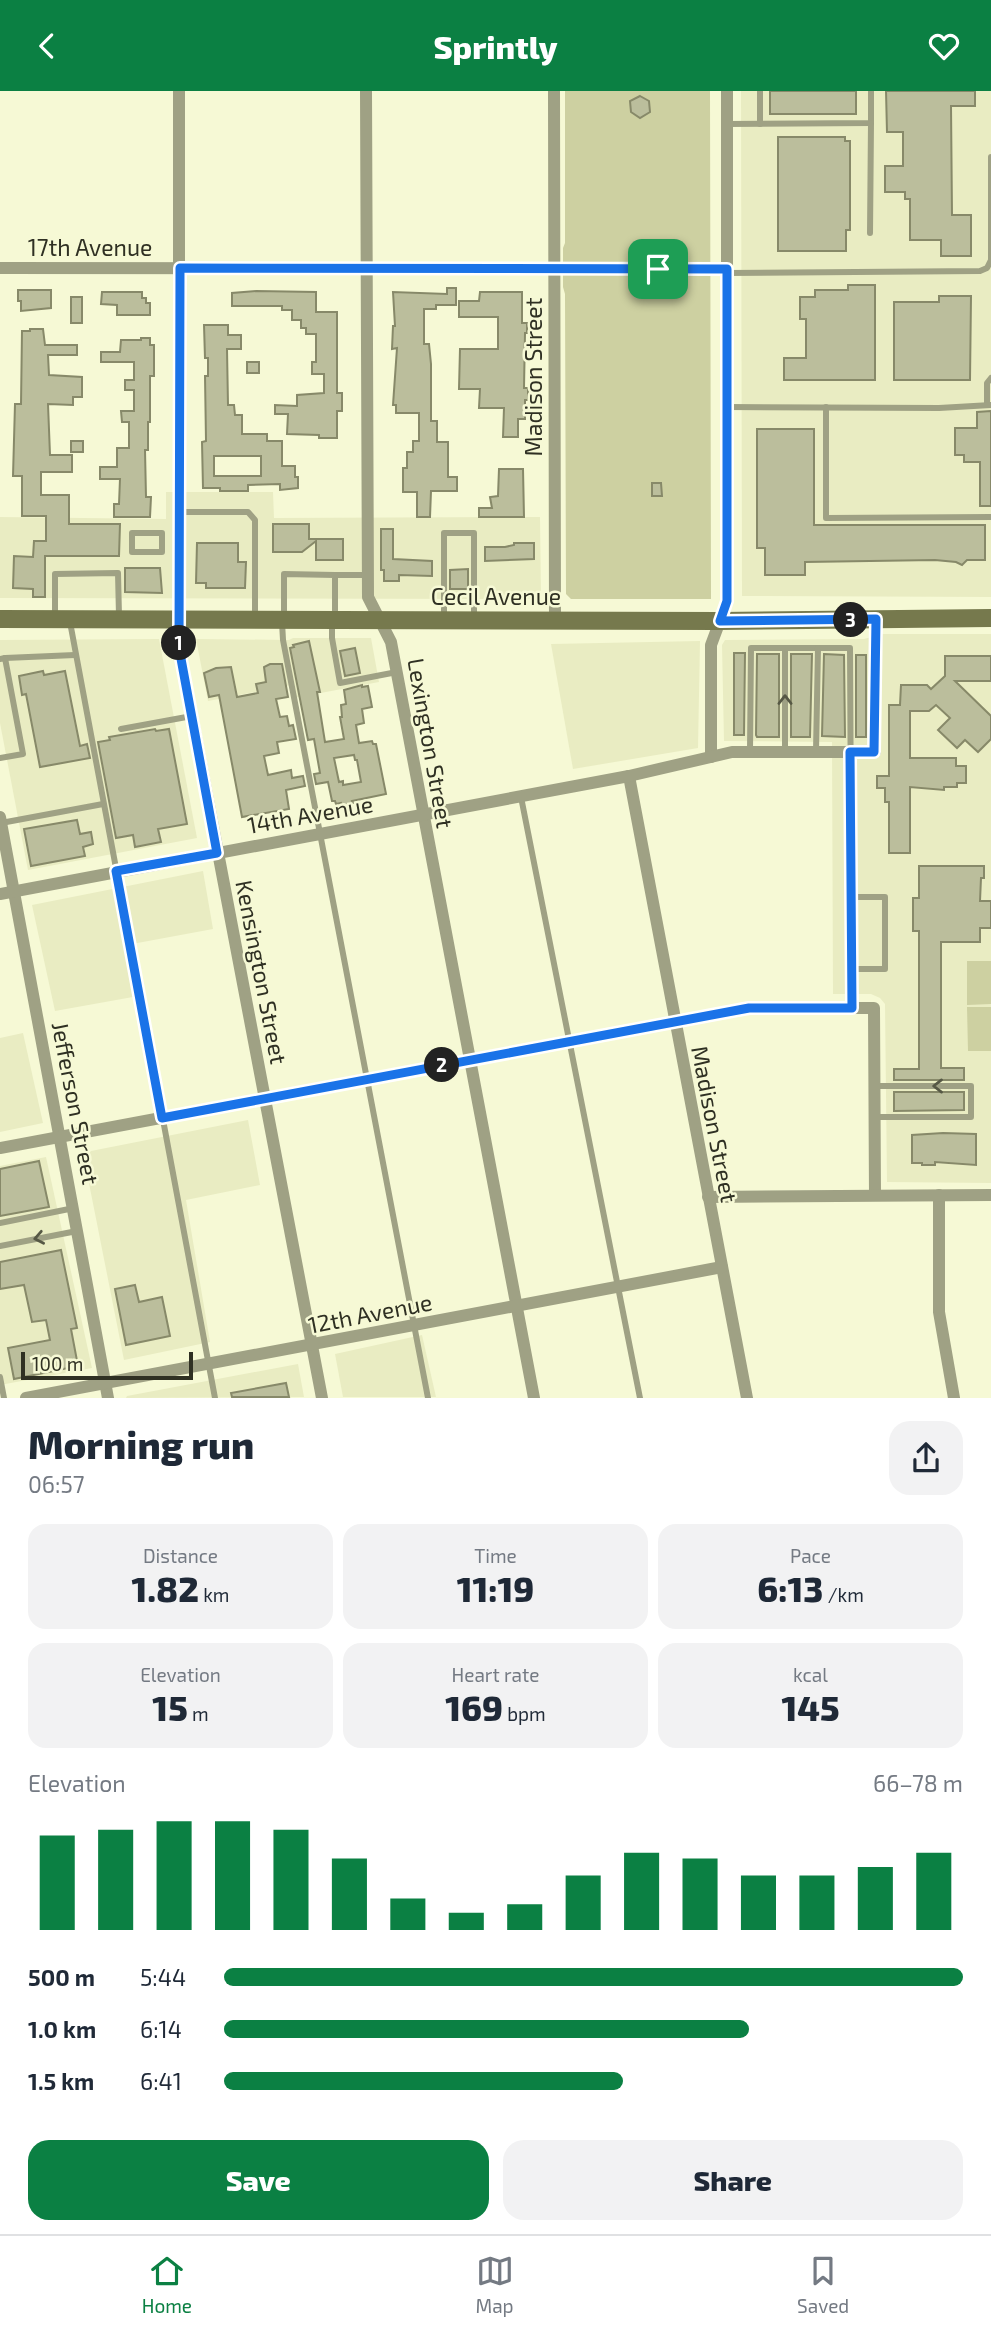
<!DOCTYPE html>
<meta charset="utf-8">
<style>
body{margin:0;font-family:"Exo 2",sans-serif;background:#f2f2f3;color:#1f2937;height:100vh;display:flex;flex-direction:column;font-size:26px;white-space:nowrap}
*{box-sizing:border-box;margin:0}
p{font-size:23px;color:#747a83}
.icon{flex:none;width:38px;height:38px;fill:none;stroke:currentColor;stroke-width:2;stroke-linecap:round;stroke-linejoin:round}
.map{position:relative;height:1307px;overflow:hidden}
.drawer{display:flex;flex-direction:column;background:#fff;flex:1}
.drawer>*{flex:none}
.scale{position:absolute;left:21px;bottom:18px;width:172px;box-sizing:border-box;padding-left:7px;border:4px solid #2f3023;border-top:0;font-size:19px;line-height:24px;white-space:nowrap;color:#2f3023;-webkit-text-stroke:5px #f6f9d5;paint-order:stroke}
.pin{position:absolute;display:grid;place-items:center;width:60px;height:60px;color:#fff;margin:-30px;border-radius:14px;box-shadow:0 4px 10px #0006}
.km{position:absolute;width:35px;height:35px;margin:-18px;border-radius:50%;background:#222;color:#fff;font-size:19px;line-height:35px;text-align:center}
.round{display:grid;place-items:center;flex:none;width:74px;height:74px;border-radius:21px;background:#f2f2f3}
.headline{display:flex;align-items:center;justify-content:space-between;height:119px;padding:0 28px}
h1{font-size:38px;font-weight:800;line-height:52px}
.figures{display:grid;grid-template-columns:repeat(3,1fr);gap:10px;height:119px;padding:7px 28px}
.figures div{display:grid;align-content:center;border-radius:18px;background:#f2f2f3;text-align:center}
.figures b{font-size:35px;font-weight:800}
.figures small{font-size:19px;font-weight:400}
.figures p{font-size:19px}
.chart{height:196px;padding:14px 28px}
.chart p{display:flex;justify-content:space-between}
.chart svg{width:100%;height:126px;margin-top:7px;stroke:#0b8043;stroke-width:6}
.button{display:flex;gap:14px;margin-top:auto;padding:14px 28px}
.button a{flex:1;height:80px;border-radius:21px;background:#0b8043;color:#fff;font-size:28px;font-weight:800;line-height:80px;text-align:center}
.button a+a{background:#f2f2f3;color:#1f2937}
ul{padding:0 28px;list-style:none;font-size:23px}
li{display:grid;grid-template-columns:112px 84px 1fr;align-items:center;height:52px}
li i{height:18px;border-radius:9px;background:#0b8043}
header{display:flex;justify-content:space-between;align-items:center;height:91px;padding:0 28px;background:#0b8043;color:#fff;font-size:32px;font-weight:800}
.tab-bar{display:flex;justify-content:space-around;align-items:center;height:98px;border-top:2px solid #e0e1e3;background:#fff;font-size:19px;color:#747a83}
.tab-bar a{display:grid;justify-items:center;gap:4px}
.tab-bar .on{color:#0b8043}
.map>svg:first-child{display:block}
</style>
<header><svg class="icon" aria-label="back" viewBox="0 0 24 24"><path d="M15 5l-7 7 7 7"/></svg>Sprintly<svg class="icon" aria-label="heart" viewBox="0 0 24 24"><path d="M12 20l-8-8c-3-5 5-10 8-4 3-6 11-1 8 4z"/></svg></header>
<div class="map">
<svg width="991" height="1307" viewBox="0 0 991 1307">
<rect width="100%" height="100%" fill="#f6f9d5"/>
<g fill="#e9ecc2">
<polygon points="741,0 991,0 991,506 742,505"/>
<polygon points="166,401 273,401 274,427 540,426 541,508 0,507 0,426 166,428"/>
<polygon points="883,543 991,543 991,1092 887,1091 885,913 880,907 871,903 833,903 832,651 724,650 722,554 725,549 864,548"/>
<polygon points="293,547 371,547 379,591 294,607 291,594 208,610 196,548 289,549"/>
<polygon points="159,548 197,747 28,779 0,632 0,549"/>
<polygon points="700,550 698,657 573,678 551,553"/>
<polygon points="203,780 213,838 132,853 144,904 55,920 32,814"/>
<polygon points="23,942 43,1032 0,1041 0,947"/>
<polygon points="248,1029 260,1094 186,1109 210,1251 124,1269 84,1067 91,1060"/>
<polygon points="46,1066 92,1277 0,1294 0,1075"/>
<polygon points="422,1244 436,1306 343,1306 335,1263"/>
<polygon points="298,1273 304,1306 126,1307 127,1305"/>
</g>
<g fill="#cdd0a1">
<polygon points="565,0 710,0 711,508 571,508 566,503 565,203 563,196 563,157 565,152"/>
<polygon points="967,870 991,870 991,913 967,914"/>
<polygon points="967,916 991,916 991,960 968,960"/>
</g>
<g fill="#bbbe9c" stroke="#878969" stroke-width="2" fill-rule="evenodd">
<rect x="770" y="0" width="86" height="23"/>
<polygon points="886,0 975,0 975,15 951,15 952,124 971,124 971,165 941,165 941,149 910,149 910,108 905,108 905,101 885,101 885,75 903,75 903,41 887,41"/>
<polygon points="640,5 649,10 650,21 640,27 631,21 630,10"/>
<polygon points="778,46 845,46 845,50 850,50 850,139 846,139 846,160 778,160"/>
<polygon points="848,194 875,194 875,289 784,289 784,267 806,267 806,228 800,228 800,206 815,206 815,199 848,199"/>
<polygon points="447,197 456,197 456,214 436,214 436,218 424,218 424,253 429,253 431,273 431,330 437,330 437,351 448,351 448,386 457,386 457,400 431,400 430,426 417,426 417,401 403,401 403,377 407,377 407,361 413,361 413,350 419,350 419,322 396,322 396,314 393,314 397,257 392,258 393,235 395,235 393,201 447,203"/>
<polygon points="18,199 51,199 51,217 21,220 21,210 18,210"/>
<polygon points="256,200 316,201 316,221 337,221 337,302 342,302 342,320 337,320 337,347 319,347 319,344 287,343 288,323 275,323 275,314 297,315 297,304 324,302 324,283 312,283 312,271 316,271 316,243 306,243 306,237 301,237 301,229 292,229 292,219 282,219 282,215 232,215 232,202"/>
<polygon points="102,201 142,201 142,207 146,207 146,212 150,212 150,224 117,224 117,214 101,213"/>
<polygon points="480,201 522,201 522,232 527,232 527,242 525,242 524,297 528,297 528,309 525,309 525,328 518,328 518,346 503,346 504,317 479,317 480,298 459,298 460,258 498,258 498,226 459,226 459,210 479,210"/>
<polygon points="939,205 971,205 970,289 894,289 894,211 939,211"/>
<rect x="71" y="206" width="11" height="26"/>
<path d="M204,234H228V244H241V258H227L228,314H234L235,324H242V343H267V350H282V375H295V386H298V397L280,399V393L248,394V400H220V397H203L202,351L206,350L205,285H208V267H205ZM214,365H261V385H214Z"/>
<polygon points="30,238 43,238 45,254 77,254 77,264 48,264 49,284 82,286 82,306 73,306 73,314 48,313 50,364 72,364 72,381 41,381 41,404 69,404 69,433 120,433 119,465 45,465 45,506 33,506 33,498 13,497 14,465 33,466 34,450 46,450 46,425 22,425 22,385 13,385 15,313 21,313 22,240 30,240"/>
<polygon points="141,247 150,247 150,254 154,254 154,285 150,285 150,331 148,331 148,359 145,359 146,406 151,406 150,426 114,426 114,413 119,413 120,388 100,388 100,376 117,376 117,357 129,357 129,331 122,331 121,320 134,320 134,299 125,299 125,289 134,289 134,271 101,271 101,261 120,261 121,249 141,249"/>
<rect x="247" y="271" width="12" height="11"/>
<polygon points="991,320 991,415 980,415 980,371 964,371 964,364 955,364 955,337 977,337 977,321"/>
<polygon points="757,338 814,338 814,434 985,434 985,469 967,469 962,474 956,471 935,469 805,471 805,484 765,484 765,457 757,457"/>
<rect x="71" y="350" width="12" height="11"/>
<polygon points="499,378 523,378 524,426 479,426 479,417 492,417 490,406 498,405"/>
<polygon points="652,392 661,392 662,405 652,405"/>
<polygon points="273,433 309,433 309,448 343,448 343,469 316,469 316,450 302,461 273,461"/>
<polygon points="381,438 393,438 393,468 432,470 432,485 399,484 399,490 384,490 384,479 381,479"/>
<polygon points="197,452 238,452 238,471 246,471 245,497 206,497 206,492 196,492"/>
<polygon points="514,452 534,452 534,468 485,470 485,456 505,456 514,454"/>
<polygon points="125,477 160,477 162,502 125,501"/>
<polygon points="468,478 468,498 450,498 450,479"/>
<path d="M309,550L320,601H317L325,651L344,648L340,626H342L341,614L346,613L344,599L362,594V596L368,595L372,616L362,618L364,632L356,634L359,652L372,650L373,653H376L386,703L352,710L353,712L342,714L341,712L336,713L335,710H332L328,691L316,693L314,683L320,682L314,648L308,649L290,557L294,556L293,554ZM354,664L355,669H357L361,691L343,694V690L339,691L334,667Z"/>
<polygon points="355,557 360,582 345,585 340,560"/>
<polygon points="734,562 745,562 744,644 734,644"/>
<polygon points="757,563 779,563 779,646 757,646 756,644"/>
<polygon points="791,563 812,563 810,646 791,646"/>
<polygon points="824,563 844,564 845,646 822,645"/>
<rect x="856" y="564" width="10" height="82"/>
<polygon points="945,565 991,565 991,590 955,590 991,625 991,648 978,661 965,649 957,657 938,639 950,627 936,614 929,620 910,620 910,667 956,667 956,675 966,675 966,692 957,692 957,696 944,696 944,699 910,696 910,762 889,762 889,711 885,711 885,697 877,697 877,685 889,685 889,614 900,614 901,594 927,594 931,598 945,585"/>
<polygon points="270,573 282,573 288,606 276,608 280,626 287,625 289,635 293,634 296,648 277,651 279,662 264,665 268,684 291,679 292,687 303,685 305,695 286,699 289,718 242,726 219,604 209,606 204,582 216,577 231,576 237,606 258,602 256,593 266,591 264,576"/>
<polygon points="43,580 44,584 65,580 80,655 87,653 90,667 40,676 26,603 22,604 19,585"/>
<polygon points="155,638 156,640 169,638 187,733 158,738 161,751 135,756 133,744 116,747 98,651 110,649 109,646"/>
<polygon points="77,729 80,743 91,741 93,753 83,756 85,765 31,775 24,738"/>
<polygon points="919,775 984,775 984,787 981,787 980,810 991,810 991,837 980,837 980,851 941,851 941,977 964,977 964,989 894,989 894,978 919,978 919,840 913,840 913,807 919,807"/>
<polygon points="894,1001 964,1001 964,1019 894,1020"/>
<polygon points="943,1042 976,1043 976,1074 935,1071 935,1074 922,1074 922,1072 912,1072 912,1044"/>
<polygon points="39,1070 49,1116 0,1125 0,1078"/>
<polygon points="61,1159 77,1237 71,1238 78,1275 14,1288 8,1257 50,1249 46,1229 32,1231 24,1194 0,1198 0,1171"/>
<polygon points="135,1194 139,1211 162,1206 170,1245 126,1254 115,1198"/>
<polygon points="286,1292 289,1306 232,1306 231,1302"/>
</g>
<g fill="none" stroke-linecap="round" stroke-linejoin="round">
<g stroke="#9fa184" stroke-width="6">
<polyline points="727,33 871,32 871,0"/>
<polyline points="760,33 760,0"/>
<polyline points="991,66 991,168"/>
<polyline points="870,142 871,32"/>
<polyline points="727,182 980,180 987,177 991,169"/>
<polyline points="987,314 987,292 991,287"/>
<polyline points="727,316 939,317 991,314"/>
<polyline points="826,316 826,427 991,426"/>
<polyline points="181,421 248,421 255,429 255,527"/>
<rect x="132" y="442" width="30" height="19"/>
<polyline points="335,484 368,484"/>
<polyline points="284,525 284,483 335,484 335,527"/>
<polyline points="55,527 55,483 118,482 119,525"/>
<polyline points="444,527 444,442 474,442 474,526"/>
<polyline points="332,529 332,547 340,592 397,581"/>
<polyline points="70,531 215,1307"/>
<polyline points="282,531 283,549 428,1307"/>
<polyline points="785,557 785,661"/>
<polyline points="5,567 75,564"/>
<polyline points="0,568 5,567 23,663 0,667"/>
<polyline points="121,638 192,625"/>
<polyline points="750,660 751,557 850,557 852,917"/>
<polyline points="816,660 818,557"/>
<polyline points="875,661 876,530"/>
<polyline points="521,706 640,1307"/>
<polyline points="1,732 103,713"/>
<polyline points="851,806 885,806 885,878 851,878"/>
<polyline points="875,995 971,995 971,1026 875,1026"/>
<polyline points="0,1132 74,1117"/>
<polyline points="0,1155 77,1140"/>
<polyline points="0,1286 4,1307"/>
</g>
<g stroke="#9fa184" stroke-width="12">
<polyline points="179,0 179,557 322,1307"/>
<polyline points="366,0 368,506 391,551 534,1307"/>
<polyline points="554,0 555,529"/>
<polyline points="0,177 727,178"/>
<polyline points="711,666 711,554 727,511 727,0"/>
<polyline points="629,685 747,1307"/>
<polyline points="0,726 108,1307"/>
<polyline points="0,803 629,685 732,661 875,661"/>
<polyline points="0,1057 749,917 874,917 875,1104"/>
<polyline points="939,1104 939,1221 954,1307"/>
<polyline points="708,1106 991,1104"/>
<polyline points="26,1307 722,1176"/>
</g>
<polyline stroke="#76794d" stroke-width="18" points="0,528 720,530 991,527"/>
</g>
<defs><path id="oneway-chevron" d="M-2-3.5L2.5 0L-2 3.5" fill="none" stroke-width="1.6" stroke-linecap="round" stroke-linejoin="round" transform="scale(1.75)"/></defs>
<g stroke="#565845">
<use href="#oneway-chevron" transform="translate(785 609) rotate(-90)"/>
<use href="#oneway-chevron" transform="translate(938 995) rotate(180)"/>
<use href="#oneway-chevron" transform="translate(39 1147) rotate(169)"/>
</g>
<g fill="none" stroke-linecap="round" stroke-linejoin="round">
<g stroke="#fff" stroke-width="14">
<polygon id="route" points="180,177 727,178 727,510 720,530 876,528 874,661 850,661 852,917 749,917 162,1027 116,780 217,762 179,557"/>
</g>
<use href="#route" stroke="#1a73e8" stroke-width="9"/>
</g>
<g text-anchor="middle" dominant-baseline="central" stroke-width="5" stroke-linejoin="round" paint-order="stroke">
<g font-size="23" fill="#2f3023" stroke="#f6f9d5">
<text x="90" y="156">17th Avenue</text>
<text transform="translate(533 286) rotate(-90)">Madison Street</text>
<text x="496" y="505">Cecil Avenue</text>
<text transform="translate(431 652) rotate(80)">Lexington Street</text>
<text transform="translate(310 723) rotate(-10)">14th Avenue</text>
<text transform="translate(262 881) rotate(79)">Kensington Street</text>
<text transform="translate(76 1012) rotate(79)">Jefferson Street</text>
<text transform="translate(715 1033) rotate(79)">Madison Street</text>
<text transform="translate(370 1222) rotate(-11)">12th Avenue</text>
</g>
</g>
</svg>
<div class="scale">100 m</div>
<div class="pin" style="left:658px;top:178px;background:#1e9e55"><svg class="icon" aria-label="arrive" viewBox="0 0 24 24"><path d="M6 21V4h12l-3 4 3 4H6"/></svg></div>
<b class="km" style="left:179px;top:552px">1</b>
<b class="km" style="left:442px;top:974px">2</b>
<b class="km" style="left:851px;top:529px">3</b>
</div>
<section class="drawer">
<div class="headline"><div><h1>Morning run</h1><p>06:57</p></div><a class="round"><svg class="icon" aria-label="share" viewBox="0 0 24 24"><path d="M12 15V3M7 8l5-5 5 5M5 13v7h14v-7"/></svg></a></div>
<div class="figures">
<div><p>Distance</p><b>1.82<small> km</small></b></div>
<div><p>Time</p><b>11:19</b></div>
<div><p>Pace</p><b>6:13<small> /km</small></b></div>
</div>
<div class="figures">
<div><p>Elevation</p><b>15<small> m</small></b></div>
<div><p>Heart rate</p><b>169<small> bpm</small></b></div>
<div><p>kcal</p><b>145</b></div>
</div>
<div class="chart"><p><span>Elevation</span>66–78 m</p>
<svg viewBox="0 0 160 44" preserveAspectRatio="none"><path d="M5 44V11M15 44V9M25 44V6M35 44V6M45 44V9M55 44V19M65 44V33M75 44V38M85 44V35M95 44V25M105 44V17M115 44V19M125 44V25M135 44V25M145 44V22M155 44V17"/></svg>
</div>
<ul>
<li><b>500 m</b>5:44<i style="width:100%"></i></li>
<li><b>1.0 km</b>6:14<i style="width:71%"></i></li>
<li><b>1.5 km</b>6:41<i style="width:54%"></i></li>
</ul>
<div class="button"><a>Save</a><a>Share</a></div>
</section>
<nav class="tab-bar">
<a class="on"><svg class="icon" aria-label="home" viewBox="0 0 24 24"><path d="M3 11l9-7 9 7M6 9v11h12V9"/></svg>Home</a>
<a><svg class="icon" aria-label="map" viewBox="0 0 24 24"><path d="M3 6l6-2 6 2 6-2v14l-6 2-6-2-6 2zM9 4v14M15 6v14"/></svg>Map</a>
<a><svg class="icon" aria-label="saved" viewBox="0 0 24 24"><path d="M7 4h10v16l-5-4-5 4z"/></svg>Saved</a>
</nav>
